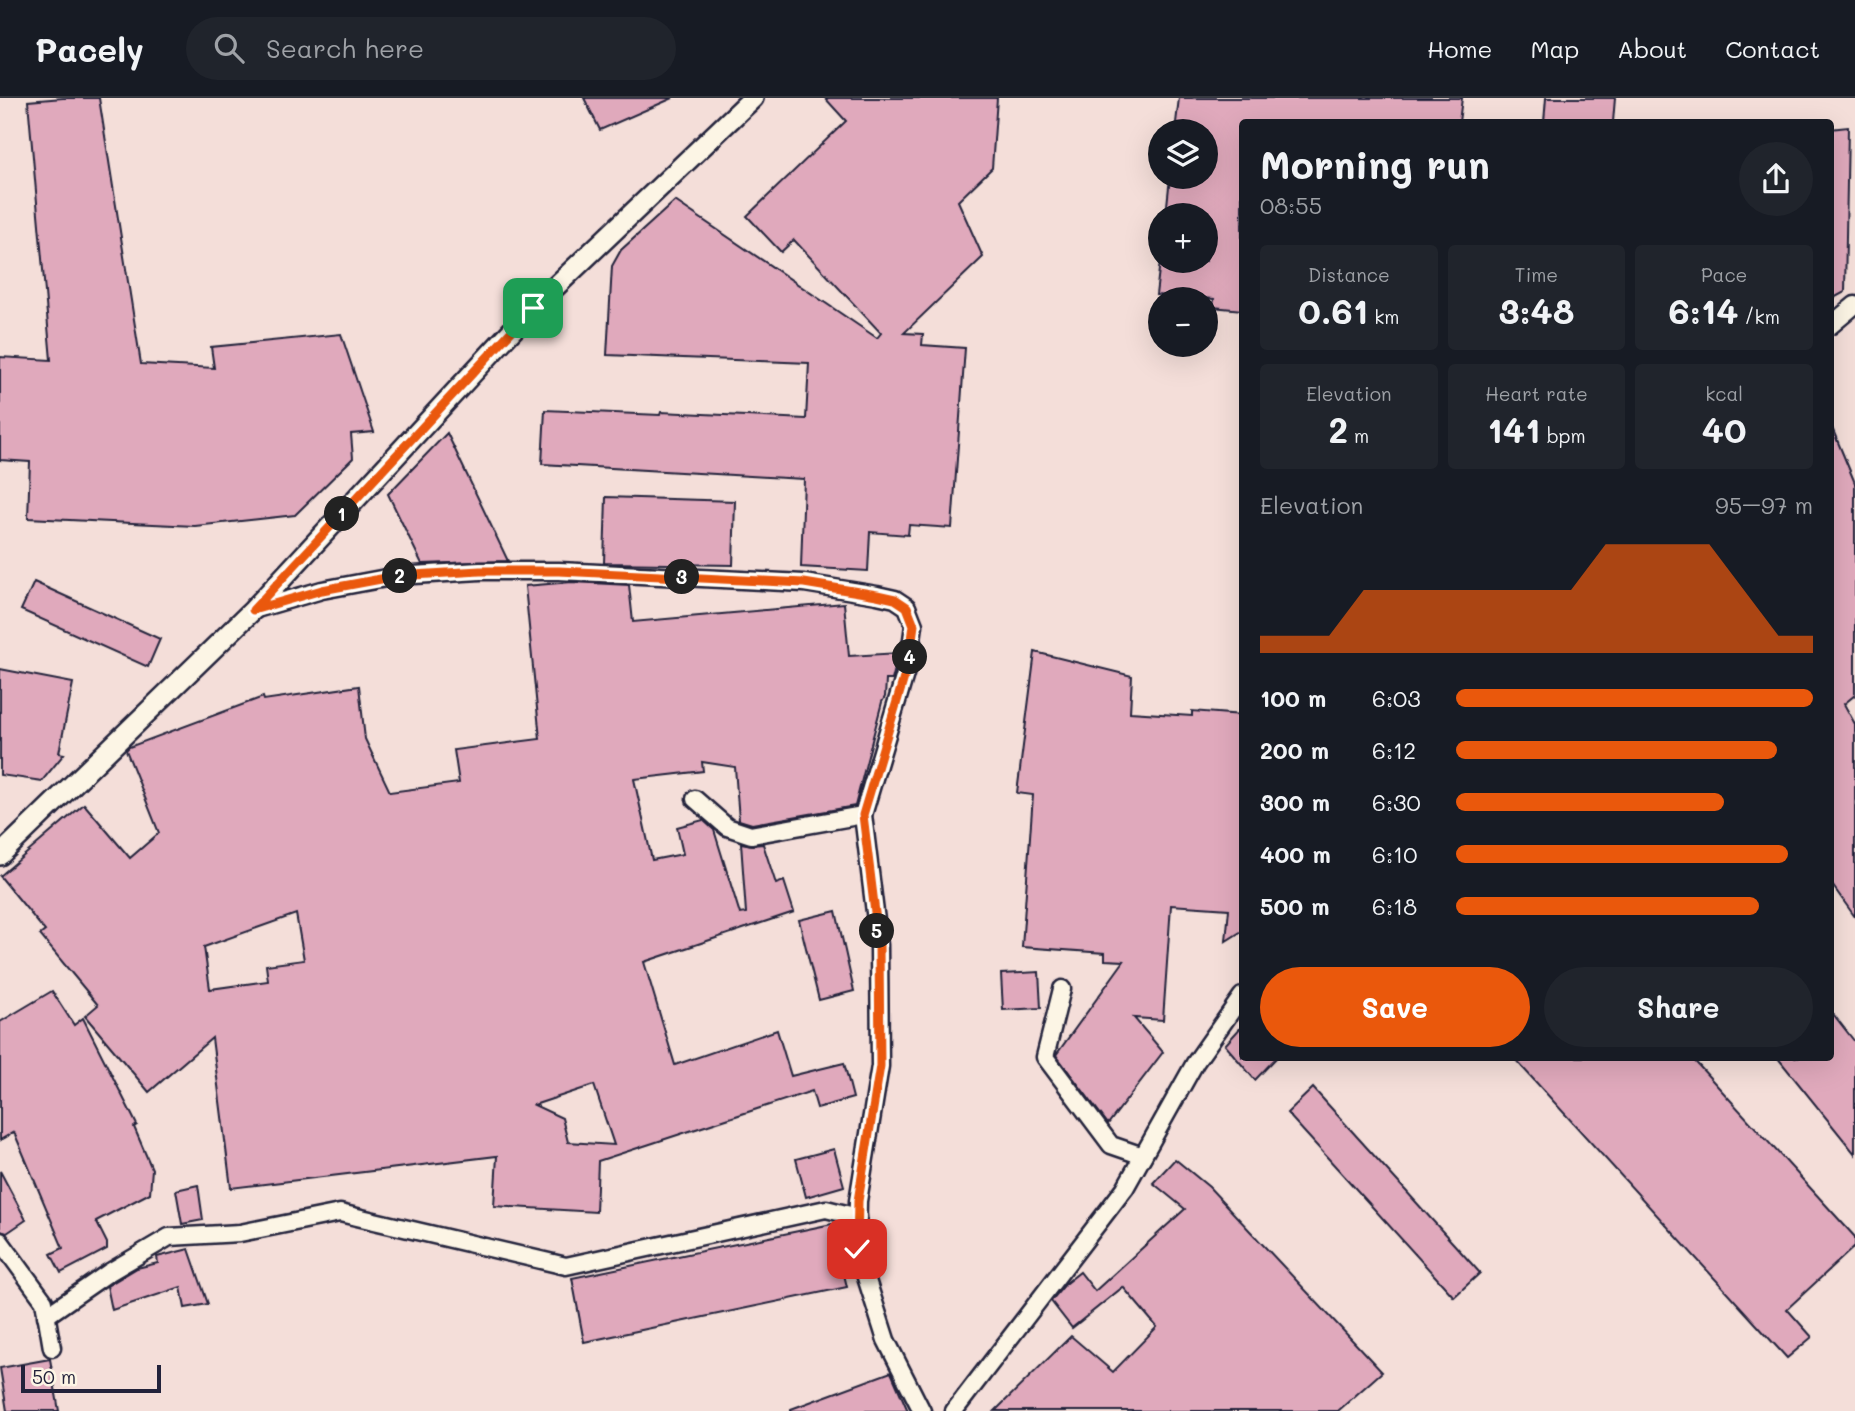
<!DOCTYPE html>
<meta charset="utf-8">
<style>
body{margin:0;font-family:Mali,sans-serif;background:#20242c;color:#f1f3f6;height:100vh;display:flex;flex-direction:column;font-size:26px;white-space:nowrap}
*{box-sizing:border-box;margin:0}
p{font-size:23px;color:#9ea1a6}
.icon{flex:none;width:38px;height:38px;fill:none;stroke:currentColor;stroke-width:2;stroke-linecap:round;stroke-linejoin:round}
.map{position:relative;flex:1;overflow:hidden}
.sheet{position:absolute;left:1239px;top:21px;width:595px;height:942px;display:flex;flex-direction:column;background:#171b24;border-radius:7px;box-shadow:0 7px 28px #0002}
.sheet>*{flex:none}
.buttons{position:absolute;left:1148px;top:21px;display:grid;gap:14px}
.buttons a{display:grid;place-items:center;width:70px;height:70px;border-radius:50%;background:#171b24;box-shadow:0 7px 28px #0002;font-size:35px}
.scale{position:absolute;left:21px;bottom:18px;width:140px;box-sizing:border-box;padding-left:7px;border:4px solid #22223b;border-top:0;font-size:19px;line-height:24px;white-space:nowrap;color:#22223b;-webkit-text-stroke:5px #fcf5e5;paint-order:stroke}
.pin{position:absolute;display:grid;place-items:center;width:60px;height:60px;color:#fff;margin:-30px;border-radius:14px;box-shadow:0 4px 10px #0006}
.km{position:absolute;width:35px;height:35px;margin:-18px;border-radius:50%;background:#222;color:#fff;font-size:19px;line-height:35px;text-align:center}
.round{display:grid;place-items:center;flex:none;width:74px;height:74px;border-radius:37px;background:#20242c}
.head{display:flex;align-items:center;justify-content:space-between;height:119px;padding:0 21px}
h1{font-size:38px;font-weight:700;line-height:52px}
.stats{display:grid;grid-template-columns:repeat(3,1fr);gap:10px;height:119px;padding:7px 21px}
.stats div{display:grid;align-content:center;border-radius:7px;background:#20242c;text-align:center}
.stats b{font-size:35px;font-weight:700}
.stats small{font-size:19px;font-weight:400}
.stats p{font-size:19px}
.chart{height:196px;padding:14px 21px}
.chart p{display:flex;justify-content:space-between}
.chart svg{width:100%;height:126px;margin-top:7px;fill:#ea580c;opacity:.7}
.cta{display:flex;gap:14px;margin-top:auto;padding:14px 21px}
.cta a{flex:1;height:80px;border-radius:42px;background:#ea580c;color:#fff;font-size:28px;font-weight:700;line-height:80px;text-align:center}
.cta a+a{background:#20242c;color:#f1f3f6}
ul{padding:0 21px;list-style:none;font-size:23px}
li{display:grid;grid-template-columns:112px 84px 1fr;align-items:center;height:52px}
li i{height:18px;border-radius:9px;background:#ea580c}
header{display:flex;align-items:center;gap:42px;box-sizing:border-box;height:98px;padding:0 35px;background:#171b24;border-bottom:2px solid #363941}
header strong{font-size:33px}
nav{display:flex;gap:38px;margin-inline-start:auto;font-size:24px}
.search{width:490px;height:63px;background:#20242c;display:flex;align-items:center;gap:18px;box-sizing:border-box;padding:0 24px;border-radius:38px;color:#9ea1a6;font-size:26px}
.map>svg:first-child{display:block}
</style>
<header>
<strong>Pacely</strong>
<div class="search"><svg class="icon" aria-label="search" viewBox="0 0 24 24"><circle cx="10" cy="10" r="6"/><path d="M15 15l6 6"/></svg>Search here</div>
<nav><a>Home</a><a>Map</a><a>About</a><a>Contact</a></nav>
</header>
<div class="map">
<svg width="1855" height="1313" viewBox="0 0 1855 1313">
<rect width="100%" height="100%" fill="#f4ded9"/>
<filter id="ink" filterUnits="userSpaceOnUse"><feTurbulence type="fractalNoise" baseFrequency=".0143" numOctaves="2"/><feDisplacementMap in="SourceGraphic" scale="14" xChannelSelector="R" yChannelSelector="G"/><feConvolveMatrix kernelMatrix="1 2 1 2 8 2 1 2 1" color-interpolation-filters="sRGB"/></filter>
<g filter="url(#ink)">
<g fill="#e0a9bc" stroke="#22223b" stroke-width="2" fill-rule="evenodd">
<polygon points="63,0 99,0 141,266 214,270 211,249 341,236 374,334 351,336 353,360 295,417 195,428 28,420 30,364 0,362 0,259 51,262 28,3"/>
<polygon points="584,0 673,0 600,32"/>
<polygon points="825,0 997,0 992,70 958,103 983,159 904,235 923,236 922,247 965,250 952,430 909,427 908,437 870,434 868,473 801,469 804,381 542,366 545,312 660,317 661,314 806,321 809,265 607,257 612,168 621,152 675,103 877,240 881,235 794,142 781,154 747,118 846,23"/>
<polygon points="1179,0 1462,0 1459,24 1242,24 1242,212 1213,209 1214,201 1156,197 1160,163 1206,163 1206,117 1166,117 1170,79 1206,79 1206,33 1175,33"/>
<polygon points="1546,0 1615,0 1613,24 1544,24"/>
<polygon points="1848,29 1845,194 1830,202 1830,31"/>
<polygon points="1830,325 1855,385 1855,597 1844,606 1855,626 1855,819 1830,784"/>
<polygon points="447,335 508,463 422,466 388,396"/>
<polygon points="606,399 735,403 733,467 604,465"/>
<polygon points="34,484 160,541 148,569 21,512"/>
<path d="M572,484L629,487L633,524L844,505L849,558L899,555L892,582H886L885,599L882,604L855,708L752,726L739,722L735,669L702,664L703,673L634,681L652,762L683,756L677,729L703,722L714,732L740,816L746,815L741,745L752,747L763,746L776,786L784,783L794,814L644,864L675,967L777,932L791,978L844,965L853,1000L817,1010L812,993L598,1063L596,1114L494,1108L497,1058L231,1090L212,940L149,994L85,918L98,907L40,837L45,833L0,778L84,706L130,760L159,735L126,652L129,649L263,599L264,602L359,588L365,641L390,694L459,685L454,652L540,641L525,488ZM296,816L304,862L266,867L268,883L210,891L204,849ZM594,987L614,1047L568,1044L562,1020L534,1007Z"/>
<polygon points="1035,554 1132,578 1130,614 1192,618 1192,613 1242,617 1242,833 1226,843 1229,811 1171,807 1163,922 1134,920 1163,954 1108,1026 1056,957 1124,863 1105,862 1105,855 1022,849 1033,697 1017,695"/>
<polygon points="0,571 73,585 59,655 64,656 42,683 0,677"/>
<polygon points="836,813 854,893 819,902 799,822"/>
<polygon points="1039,874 1041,910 1003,912 1001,876"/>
<polygon points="52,893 74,927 83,920 137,1027 134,1029 152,1071 150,1095 96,1123 107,1145 107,1151 61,1175 51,1156 63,1150 14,1034 0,1042 0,924"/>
<polygon points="1830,912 1855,944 1855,1056 1777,959 1830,959"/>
<polygon points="1242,928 1242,959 1277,959 1255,982 1225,947"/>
<polygon points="1513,959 1691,959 1855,1139 1855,1148 1787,1211 1812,1239 1787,1260"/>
<polygon points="1313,990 1480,1175 1454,1199 1287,1015"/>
<polygon points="834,1051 844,1088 806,1099 796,1061"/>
<polygon points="1175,1061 1209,1089 1382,1274 1338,1313 995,1313 1071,1238 1113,1274 1157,1229 1123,1189 1072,1230 1051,1203 1066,1185 1080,1174 1095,1193 1185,1111 1153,1085"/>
<polygon points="0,1073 26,1122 7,1135 0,1133"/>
<polygon points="198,1087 203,1122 182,1126 176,1092"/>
<polygon points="832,1126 847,1189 584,1244 572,1180"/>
<polygon points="189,1151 208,1206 185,1210 181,1189 112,1212 107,1188 137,1170 158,1165 157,1159"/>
<polygon points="50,1261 59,1313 7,1313 0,1270"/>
<polygon points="891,1274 908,1313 791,1313 791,1311"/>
</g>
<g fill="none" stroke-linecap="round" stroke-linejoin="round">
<g stroke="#22223b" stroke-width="21">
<g id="minor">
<polyline points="1830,228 1855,207"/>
<polyline points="253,512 322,492 397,478 480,473 559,473 804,485 877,497 895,501 907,509 914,527 909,563 863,717 879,847 880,968 858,1103 857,1151 886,1242 922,1313"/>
<polyline points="695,701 727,729 751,737 863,717"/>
<polyline points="1062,891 1045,959 1111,1047 1143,1058"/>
<polyline points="0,1143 44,1203 52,1250"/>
<polyline points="46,1218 108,1175 169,1139 240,1135 340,1115 566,1168 826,1111 858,1119"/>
<polyline points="954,1313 1125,1090 1195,965 1242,898"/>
</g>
</g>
<g stroke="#22223b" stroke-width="24">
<polyline id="tertiary" points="0,757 253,512 533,210 753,0"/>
</g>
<use href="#minor" stroke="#fcf5e5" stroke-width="16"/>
<use href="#tertiary" stroke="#fcf5e5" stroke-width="19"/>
</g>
</g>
<g fill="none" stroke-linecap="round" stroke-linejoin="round" filter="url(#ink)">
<g stroke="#fff" stroke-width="14">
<polyline id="route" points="533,210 253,512 322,492 397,478 480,473 559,473 804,485 877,497 895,501 907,509 914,527 909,563 863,717 879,847 880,968 858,1103 857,1151"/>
</g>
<use href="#route" stroke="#ea580c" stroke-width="9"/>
</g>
</svg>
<div class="buttons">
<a><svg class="icon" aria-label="layers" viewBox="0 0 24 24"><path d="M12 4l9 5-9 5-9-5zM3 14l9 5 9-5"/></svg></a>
<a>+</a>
<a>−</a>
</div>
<div class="scale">50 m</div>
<div class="pin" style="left:533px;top:210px;background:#1e9e55"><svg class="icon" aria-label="arrive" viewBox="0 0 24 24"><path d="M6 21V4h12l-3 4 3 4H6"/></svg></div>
<div class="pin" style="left:857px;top:1151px;background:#d93025"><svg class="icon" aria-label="check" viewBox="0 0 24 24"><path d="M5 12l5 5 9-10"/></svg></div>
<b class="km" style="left:342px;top:416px">1</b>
<b class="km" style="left:400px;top:478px">2</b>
<b class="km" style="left:682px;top:479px">3</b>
<b class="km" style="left:910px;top:559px">4</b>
<b class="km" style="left:877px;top:833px">5</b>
<section class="sheet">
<div class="head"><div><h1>Morning run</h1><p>08:55</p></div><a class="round"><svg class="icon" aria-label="share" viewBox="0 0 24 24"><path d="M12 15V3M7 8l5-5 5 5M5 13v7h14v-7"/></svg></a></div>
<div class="stats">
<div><p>Distance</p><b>0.61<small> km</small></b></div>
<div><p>Time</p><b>3:48</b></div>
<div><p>Pace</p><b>6:14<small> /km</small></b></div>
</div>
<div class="stats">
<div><p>Elevation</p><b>2<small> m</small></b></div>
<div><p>Heart rate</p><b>141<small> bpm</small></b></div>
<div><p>kcal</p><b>40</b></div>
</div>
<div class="chart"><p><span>Elevation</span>95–97 m</p>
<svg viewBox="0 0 160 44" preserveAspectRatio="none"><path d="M0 44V38L10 38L20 38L30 22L40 22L50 22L60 22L70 22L80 22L90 22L100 6L110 6L120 6L130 6L140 22L150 38L160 38V44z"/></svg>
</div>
<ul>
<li><b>100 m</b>6:03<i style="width:100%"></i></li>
<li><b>200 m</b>6:12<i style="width:90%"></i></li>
<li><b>300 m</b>6:30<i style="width:75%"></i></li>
<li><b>400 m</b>6:10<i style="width:93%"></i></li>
<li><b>500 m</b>6:18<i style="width:85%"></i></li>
</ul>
<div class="cta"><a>Save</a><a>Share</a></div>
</section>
</div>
